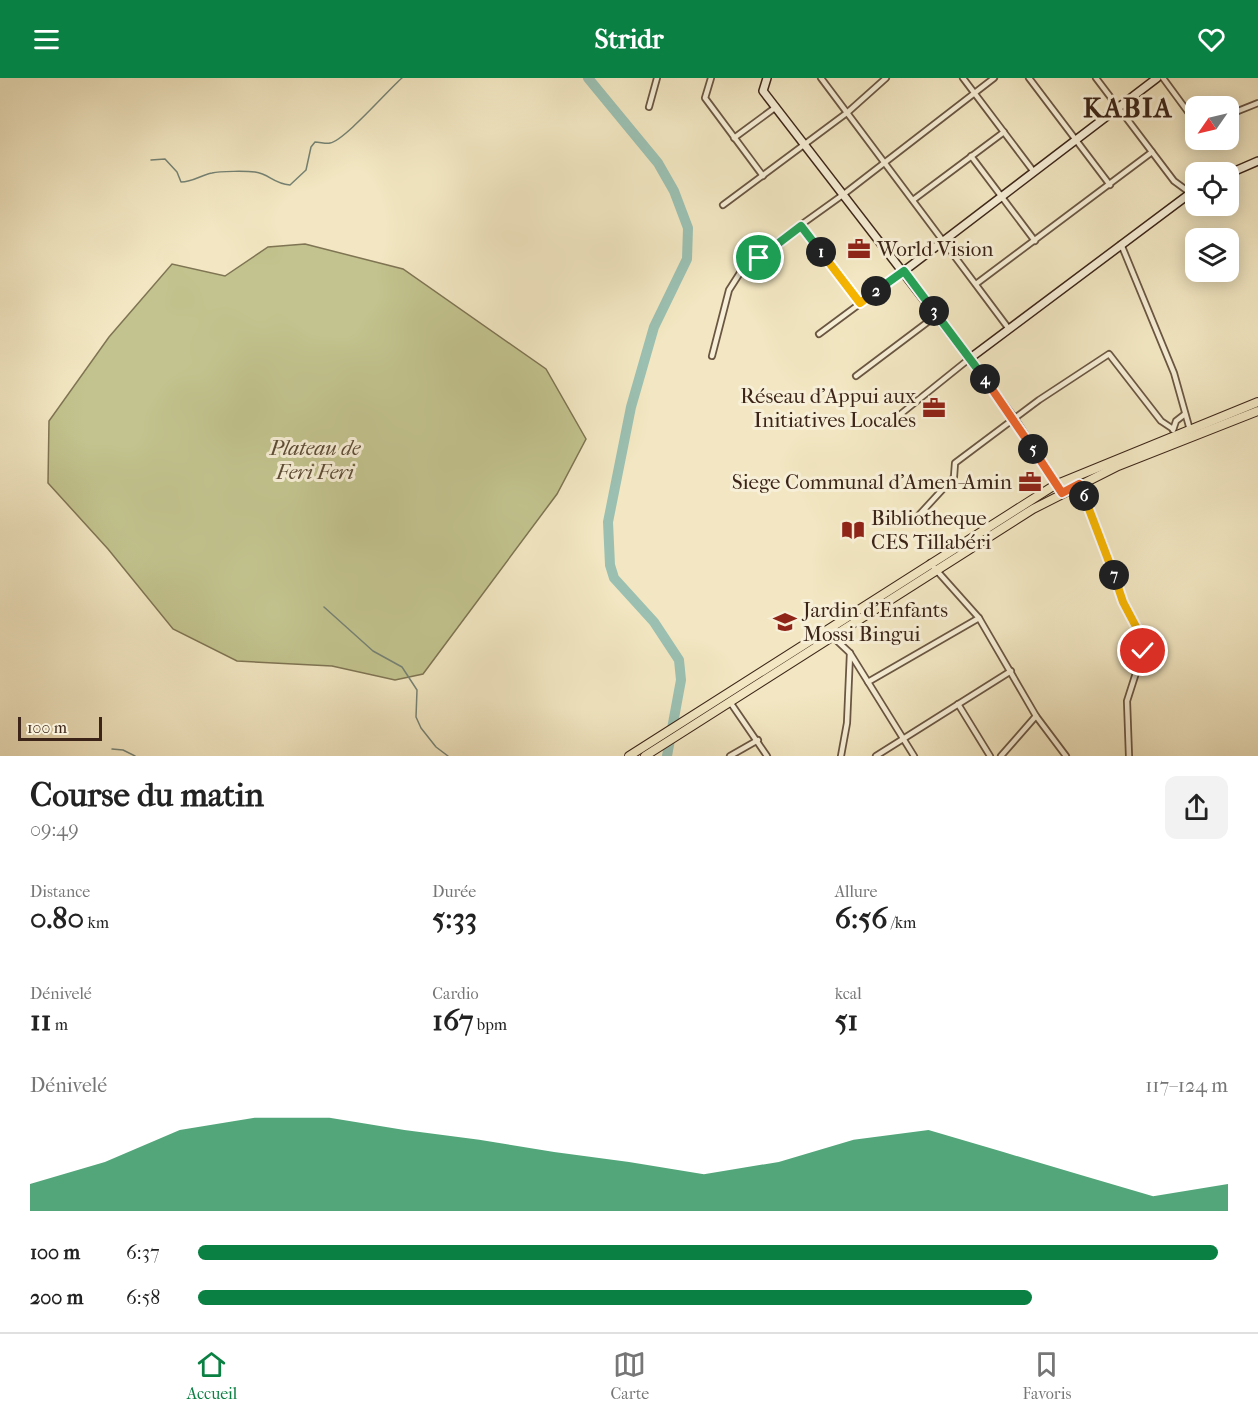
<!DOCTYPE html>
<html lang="fr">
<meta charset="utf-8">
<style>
body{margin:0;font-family:"IM FELL French Canon",serif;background:#f2f2f2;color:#222;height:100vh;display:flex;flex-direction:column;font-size:22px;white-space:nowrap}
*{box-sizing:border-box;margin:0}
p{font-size:20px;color:#767676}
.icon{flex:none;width:33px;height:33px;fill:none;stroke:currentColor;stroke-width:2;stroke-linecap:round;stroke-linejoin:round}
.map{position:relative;height:678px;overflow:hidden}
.sheet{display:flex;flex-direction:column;background:#fff;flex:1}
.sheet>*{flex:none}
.needle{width:39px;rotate:236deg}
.controls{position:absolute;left:1185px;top:18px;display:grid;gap:12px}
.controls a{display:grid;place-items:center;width:54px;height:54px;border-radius:12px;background:#fff;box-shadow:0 3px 15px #0003;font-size:30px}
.scale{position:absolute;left:18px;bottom:15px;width:84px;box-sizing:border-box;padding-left:6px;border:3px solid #3c2518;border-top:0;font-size:16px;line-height:21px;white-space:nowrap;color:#3c2518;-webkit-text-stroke:4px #f7efd7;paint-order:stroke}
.pin{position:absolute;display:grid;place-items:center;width:51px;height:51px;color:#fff;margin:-26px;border:3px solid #fff;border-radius:50%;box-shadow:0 2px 6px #0007}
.km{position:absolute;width:30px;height:30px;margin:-15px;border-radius:50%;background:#222;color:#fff;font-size:16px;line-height:30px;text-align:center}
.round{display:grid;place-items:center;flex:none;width:63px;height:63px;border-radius:12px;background:#f2f2f2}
.headline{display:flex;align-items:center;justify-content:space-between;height:102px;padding:0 30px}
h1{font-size:33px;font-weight:800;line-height:45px}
.metrics{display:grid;grid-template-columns:repeat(3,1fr);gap:9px;height:102px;padding:6px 30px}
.metrics div{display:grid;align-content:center}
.metrics b{font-size:30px;font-weight:800}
.metrics small{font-size:16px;font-weight:400}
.metrics p{font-size:16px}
.chart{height:168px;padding:12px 30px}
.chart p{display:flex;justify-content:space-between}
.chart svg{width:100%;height:108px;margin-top:6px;fill:#0b8043;opacity:.7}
ul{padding:0 30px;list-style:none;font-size:20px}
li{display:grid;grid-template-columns:96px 72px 1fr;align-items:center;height:45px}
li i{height:15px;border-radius:8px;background:#0b8043}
header{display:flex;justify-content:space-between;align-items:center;height:78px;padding:0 30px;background:#0b8043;color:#fff;font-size:27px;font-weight:800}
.tab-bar{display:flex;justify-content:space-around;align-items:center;height:84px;border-top:2px solid #e0e0e0;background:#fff;font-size:16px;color:#767676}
.tab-bar a{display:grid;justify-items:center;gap:3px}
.tab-bar .current{color:#0b8043}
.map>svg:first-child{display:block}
</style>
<header><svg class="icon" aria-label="menu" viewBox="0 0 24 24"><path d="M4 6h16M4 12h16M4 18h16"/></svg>Stridr<svg class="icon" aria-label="heart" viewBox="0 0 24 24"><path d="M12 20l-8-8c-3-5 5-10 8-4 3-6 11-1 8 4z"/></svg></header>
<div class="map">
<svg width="1258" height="678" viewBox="0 0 1258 678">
<rect width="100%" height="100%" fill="#f2e7c2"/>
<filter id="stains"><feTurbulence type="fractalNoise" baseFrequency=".00333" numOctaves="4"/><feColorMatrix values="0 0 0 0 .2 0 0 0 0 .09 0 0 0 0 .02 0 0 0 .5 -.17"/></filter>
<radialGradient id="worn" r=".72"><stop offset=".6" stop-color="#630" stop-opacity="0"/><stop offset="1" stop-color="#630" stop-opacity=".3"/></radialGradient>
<polygon fill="#c2c38e" stroke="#7f7453" stroke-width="1.5" points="305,166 403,191 546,291 586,361 557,416 423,596 395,602 332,588 237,583 173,551 108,471 48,405 49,343 109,259 172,186 225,198 268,169"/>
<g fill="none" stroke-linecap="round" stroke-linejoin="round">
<g stroke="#758274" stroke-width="1.5">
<path d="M151,82L165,81L177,94L181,104C193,104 201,97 212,95C220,93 247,93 255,94C270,96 272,105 290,107L306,92L311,69L315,64C320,64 326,66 330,65C344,63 388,12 402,0"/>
<polyline points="324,529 373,573 402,589 417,612 416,639 421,650 436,669 448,678"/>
<polyline points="112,671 123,672 135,678"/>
</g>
<polyline stroke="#9bc0b2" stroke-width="10" points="588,0 658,85 674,113 688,150 687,181 654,249 631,329 608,444 610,487 614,500 654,544 679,582 681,602 667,678"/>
<g stroke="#6a5642" stroke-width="8">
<g id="street">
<polyline points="711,0 705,20 763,98"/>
<polyline points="821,0 1009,251"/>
<polyline points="963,0 1034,94"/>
<polyline points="1029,0 1110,107"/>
<polyline points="1096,0 1174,103 1189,114"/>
<polyline points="1163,0 1188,34 1196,37"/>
<polyline points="649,29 657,0"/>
<polyline points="1228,37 1258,25"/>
<polyline points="734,60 776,29"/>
<polyline points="971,78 1035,163"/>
<polyline points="913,122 1004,54"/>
<polyline points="723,127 848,34 886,0"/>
<polyline points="801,148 860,225"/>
<polyline points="1121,166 1174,295 1190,352"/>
<polyline points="976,206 1152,74"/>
<polyline points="819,256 904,193"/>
<polyline points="712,278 729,212 745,187 844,116 994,0"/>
<polyline points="856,298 937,237"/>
<polyline points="892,343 969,281"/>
<polyline points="1173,352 1176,343 1185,336"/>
<polyline points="1079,406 1104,466 1123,524 1142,560 1143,573 1127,623 1129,678"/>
<polyline points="919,437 954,399 955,385 1039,322 1109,276 1161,343 1173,351"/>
<polyline points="930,485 979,540 1036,638 1066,678"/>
<polyline points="832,558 850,575 914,678"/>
<polyline points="868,604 979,540"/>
<polyline points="730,624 767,678"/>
<polyline points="958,626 990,678"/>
<polyline points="730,678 758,662"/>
<polyline points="841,678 847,645 850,575"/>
<polyline points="876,678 1011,593"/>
<polyline points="1001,678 1036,638"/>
</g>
</g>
<g stroke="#3c2518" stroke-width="10">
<g id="secondary">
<polyline points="767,0 763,13 973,285 1014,341 1062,415"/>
<polyline points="1228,96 1258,83"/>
<polyline points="904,193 1157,0"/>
<polyline points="969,281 1196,111"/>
</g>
</g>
<g stroke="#3c2518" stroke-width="10">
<g id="primary">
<polyline points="629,678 1055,407 1258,324"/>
<polyline points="645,678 1033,431 1118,388 1258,333"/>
</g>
</g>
<use href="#street" stroke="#f7efd7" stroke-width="4.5"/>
<use href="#secondary" stroke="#f7efd7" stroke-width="7"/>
<use href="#primary" stroke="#f2e7c2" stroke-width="8"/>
</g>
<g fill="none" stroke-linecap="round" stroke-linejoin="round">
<g stroke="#fff" stroke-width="12">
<polyline id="split-1" points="759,180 801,148 821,174"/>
</g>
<g stroke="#fff" stroke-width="12">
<polyline id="split-2" points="821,174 860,225 876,213"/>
</g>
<g stroke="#fff" stroke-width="12">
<polyline id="split-3" points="876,213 904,193 934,233"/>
</g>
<g stroke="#fff" stroke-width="12">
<polyline id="split-4" points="934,233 985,301"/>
</g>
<g stroke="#fff" stroke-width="12">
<polyline id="split-5" points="985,301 1033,371"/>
</g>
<g stroke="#fff" stroke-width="12">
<polyline id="split-6" points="1033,371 1062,415 1079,406 1084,418"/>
</g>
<g stroke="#fff" stroke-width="12">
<polyline id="split-7" points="1084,418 1114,497"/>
</g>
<g stroke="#fff" stroke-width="12">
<polyline id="split-8" points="1114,497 1123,524 1142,560 1143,573"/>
</g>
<use href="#split-1" stroke="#22a559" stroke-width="8"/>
<use href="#split-2" stroke="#f5b400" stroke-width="8"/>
<use href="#split-3" stroke="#22a559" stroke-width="8"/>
<use href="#split-4" stroke="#22a559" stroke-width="8"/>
<use href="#split-5" stroke="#f0652b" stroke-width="8"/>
<use href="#split-6" stroke="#f0652b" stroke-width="8"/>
<use href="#split-7" stroke="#f5b400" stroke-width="8"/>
<use href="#split-8" stroke="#f5b400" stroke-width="8"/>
</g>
<defs>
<g id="office-bare" transform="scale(1.8)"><path d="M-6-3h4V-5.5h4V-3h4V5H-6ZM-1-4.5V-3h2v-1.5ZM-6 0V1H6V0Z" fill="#8f2418" stroke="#f7efd7" stroke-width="2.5" paint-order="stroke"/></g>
<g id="library-bare" transform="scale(1.8)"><path d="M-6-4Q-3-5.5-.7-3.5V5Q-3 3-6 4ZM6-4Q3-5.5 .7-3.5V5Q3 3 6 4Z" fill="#8f2418" stroke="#f7efd7" stroke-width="2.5" paint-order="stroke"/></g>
<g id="school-bare" transform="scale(1.8)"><path d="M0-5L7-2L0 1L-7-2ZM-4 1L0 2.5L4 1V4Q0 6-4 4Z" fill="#8f2418" stroke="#f7efd7" stroke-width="2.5" paint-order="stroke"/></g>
</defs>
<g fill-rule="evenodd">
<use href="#office-bare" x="859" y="171"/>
<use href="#office-bare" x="934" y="330"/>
<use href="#office-bare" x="1030" y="404"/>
<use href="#library-bare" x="853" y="452"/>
<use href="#school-bare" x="785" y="544"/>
</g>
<g text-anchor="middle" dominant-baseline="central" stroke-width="6" stroke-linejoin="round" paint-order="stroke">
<g font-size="21" fill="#3c2518" stroke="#f7efd7" text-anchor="start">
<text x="877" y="171">World Vision</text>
<text x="916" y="318" text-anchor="end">Réseau d'Appui aux<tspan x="916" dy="24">Initiatives Locales</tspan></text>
<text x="1012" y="404" text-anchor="end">Siege Communal d'Amen-Amin</text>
<text x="871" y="440">Bibliotheque<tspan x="871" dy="24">CES Tillabéri</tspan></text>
<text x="803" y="532">Jardin d’Enfants<tspan x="803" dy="24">Mossi Bingui</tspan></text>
</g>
<g font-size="21" font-style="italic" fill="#5e4c36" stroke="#f7efd7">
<text x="315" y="370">Plateau de<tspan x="315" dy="24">Feri Feri</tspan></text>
</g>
<g font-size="27" font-weight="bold" letter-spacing="1.5" fill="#3c2518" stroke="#f7efd7">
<text x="1128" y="30">KABIA</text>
</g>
</g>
<rect width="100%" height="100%" filter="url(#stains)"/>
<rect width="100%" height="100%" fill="url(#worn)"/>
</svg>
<div class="controls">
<a><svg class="needle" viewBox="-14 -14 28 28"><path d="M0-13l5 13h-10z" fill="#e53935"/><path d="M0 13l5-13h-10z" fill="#767676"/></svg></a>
<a><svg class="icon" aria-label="locate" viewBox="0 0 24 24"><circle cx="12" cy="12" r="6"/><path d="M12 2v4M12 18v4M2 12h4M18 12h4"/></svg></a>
<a><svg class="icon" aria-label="layers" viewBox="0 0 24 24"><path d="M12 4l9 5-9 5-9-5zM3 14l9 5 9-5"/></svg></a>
</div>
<div class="scale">100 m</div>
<div class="pin" style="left:759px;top:180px;background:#1e9e55"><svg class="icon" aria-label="arrive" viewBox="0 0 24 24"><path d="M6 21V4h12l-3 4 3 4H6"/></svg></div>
<div class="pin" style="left:1143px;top:573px;background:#d93025"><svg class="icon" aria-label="check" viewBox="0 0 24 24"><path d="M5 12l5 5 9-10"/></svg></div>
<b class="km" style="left:821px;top:174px">1</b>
<b class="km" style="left:876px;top:213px">2</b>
<b class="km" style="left:934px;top:233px">3</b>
<b class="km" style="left:985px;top:301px">4</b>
<b class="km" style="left:1033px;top:371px">5</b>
<b class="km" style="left:1084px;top:418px">6</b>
<b class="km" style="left:1114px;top:497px">7</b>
</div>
<section class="sheet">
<div class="headline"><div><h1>Course du matin</h1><p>09:49</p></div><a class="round"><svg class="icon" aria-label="share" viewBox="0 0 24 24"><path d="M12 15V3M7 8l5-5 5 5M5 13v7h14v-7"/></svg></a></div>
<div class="metrics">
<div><p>Distance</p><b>0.80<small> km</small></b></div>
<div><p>Durée</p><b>5:33</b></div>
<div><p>Allure</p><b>6:56<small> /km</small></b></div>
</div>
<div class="metrics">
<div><p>Dénivelé</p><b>11<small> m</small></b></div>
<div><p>Cardio</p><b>167<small> bpm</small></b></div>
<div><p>kcal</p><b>51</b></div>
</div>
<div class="chart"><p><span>Dénivelé</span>117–124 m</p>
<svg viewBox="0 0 160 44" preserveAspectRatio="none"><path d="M0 44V33L10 24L20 11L30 6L40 6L50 11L60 15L70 20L80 24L90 29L100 24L110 15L120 11L130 20L140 29L150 38L160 33V44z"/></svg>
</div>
<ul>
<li><b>100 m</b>6:37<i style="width:99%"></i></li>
<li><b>200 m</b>6:58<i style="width:81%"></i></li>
</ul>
</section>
<nav class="tab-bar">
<a class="current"><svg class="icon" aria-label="home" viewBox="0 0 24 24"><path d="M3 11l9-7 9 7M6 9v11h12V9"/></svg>Accueil</a>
<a><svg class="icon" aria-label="map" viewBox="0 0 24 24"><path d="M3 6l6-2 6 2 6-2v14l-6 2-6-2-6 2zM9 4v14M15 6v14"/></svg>Carte</a>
<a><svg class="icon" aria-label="saved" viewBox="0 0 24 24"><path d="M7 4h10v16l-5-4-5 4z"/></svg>Favoris</a>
</nav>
